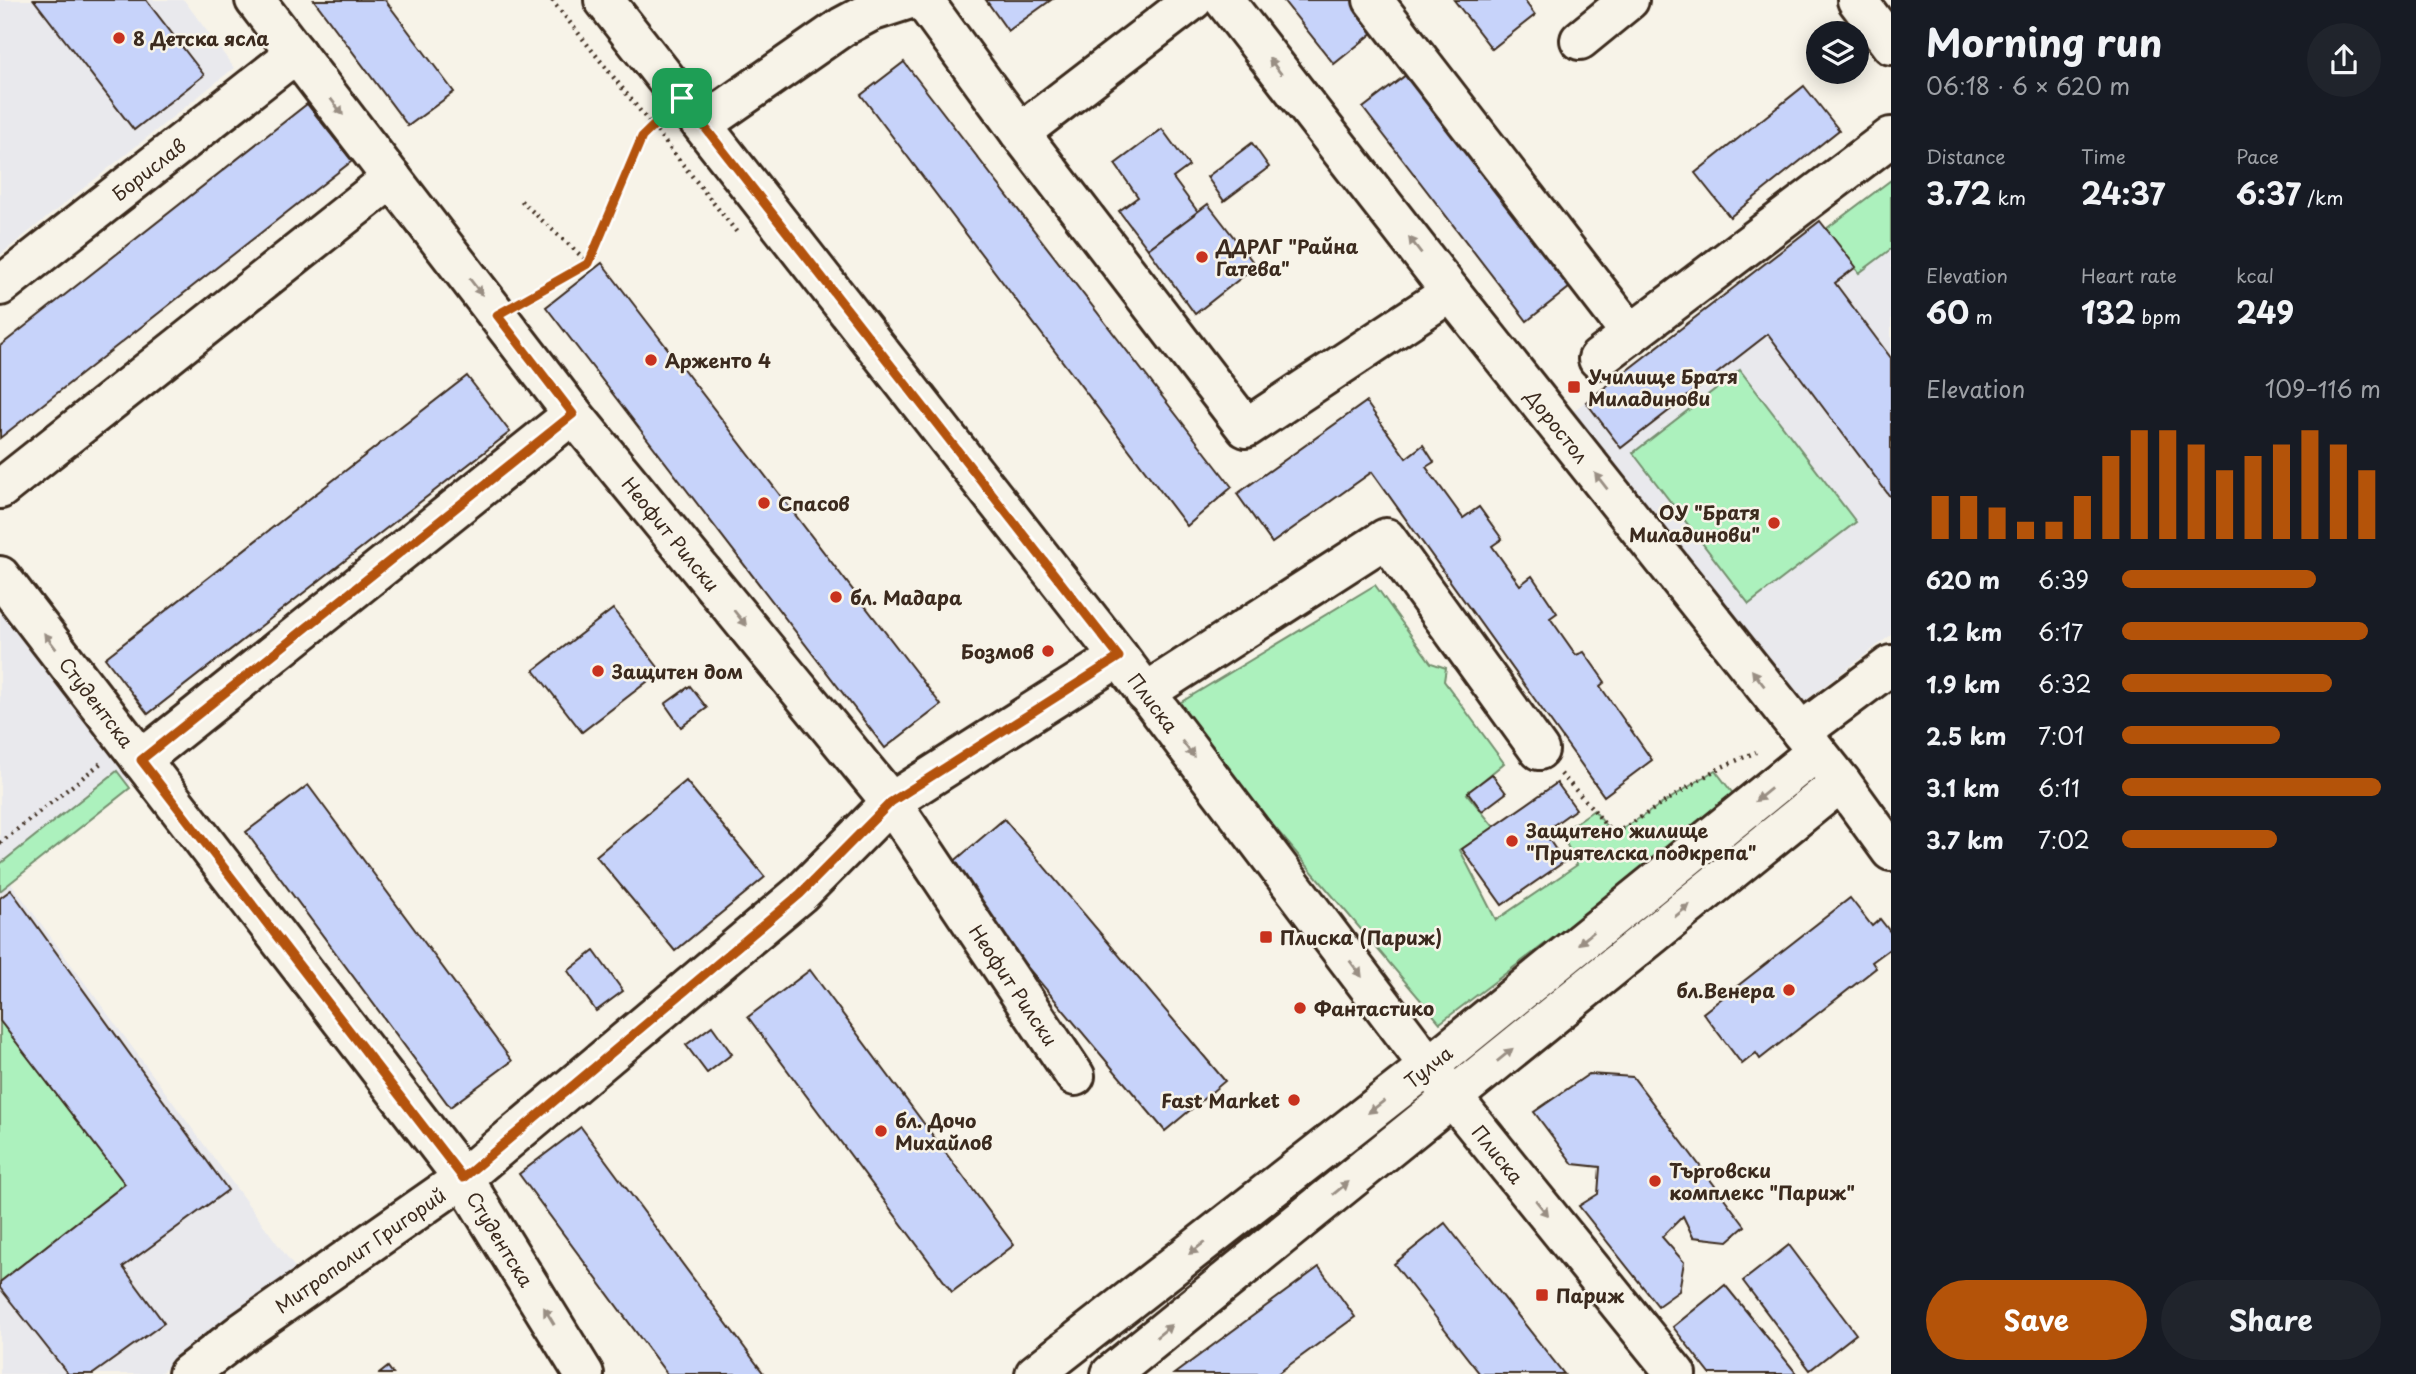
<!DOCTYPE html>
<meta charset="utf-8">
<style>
body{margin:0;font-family:"Playpen Sans",sans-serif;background:#20242c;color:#f1f3f6;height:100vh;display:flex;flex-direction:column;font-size:26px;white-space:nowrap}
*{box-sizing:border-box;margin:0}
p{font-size:23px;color:#9ea1a6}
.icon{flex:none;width:38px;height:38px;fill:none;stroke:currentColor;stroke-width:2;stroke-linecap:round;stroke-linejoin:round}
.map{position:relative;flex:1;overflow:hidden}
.drawer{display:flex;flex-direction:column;background:#171b24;width:525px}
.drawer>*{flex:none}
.fabs{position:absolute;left:1806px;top:21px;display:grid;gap:14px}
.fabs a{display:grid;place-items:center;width:63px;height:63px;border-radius:50%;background:#171b24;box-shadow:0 4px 18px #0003;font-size:35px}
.pin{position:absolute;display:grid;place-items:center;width:60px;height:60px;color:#fff;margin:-30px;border-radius:14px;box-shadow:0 4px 10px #0006}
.round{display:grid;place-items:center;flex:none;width:74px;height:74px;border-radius:37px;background:#20242c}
.summary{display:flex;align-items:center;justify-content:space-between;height:119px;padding:0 35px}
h1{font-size:38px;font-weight:700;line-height:52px}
.metrics{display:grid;grid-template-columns:repeat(3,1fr);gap:10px;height:119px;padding:7px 35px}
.metrics div{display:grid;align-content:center}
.metrics b{font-size:30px;font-weight:700}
.metrics small{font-size:19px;font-weight:400}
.metrics p{font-size:19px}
.chart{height:196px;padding:14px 35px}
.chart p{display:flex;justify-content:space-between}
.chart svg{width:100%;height:126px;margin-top:7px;stroke:#b45309;stroke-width:6}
.button{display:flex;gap:14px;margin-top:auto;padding:14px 35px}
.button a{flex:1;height:80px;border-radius:42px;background:#b45309;color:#fff;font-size:28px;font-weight:700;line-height:80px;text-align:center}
.button a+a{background:#20242c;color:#f1f3f6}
ul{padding:0 35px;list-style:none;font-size:23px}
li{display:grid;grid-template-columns:112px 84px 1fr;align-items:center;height:52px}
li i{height:18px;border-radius:9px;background:#b45309}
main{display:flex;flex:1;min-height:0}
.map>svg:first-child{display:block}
</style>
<main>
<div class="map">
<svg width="1891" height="1374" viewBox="0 0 1891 1374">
<rect width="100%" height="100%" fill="#f7f3e8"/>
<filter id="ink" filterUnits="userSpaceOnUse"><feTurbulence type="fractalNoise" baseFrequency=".0143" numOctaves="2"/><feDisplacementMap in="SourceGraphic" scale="14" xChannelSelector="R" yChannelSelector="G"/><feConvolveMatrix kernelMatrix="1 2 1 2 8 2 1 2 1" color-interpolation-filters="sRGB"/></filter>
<g filter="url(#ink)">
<g fill="#e9e9ed">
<polygon points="0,0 184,0 234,68 0,255"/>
<polygon points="1891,180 1891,635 1797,707 1573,411 1820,221 1827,228"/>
<polygon points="0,575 127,742 130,788 11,883 296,1269 159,1374 0,1374"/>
</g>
<g fill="#acf1bd" stroke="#748e6e" stroke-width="2">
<polygon points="1891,180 1891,249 1859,273 1826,229"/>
<polygon points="1740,370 1856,522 1749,604 1633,453"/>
<polygon points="1375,585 1431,663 1446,668 1444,681 1504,763 1467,794 1494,827 1460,850 1496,920 1577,865 1561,833 1594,810 1613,835 1715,770 1737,799 1440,1023 1173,707"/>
<polygon points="117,771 130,788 0,891 0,864"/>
<polygon points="0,1021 125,1184 0,1282"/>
</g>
<g fill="#c7d3fa" stroke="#3b2a1e" stroke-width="2">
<polygon points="34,0 146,0 204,75 134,130"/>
<polygon points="314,0 385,0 454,92 408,126"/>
<polygon points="986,0 1051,0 1008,31"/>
<polygon points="1283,0 1365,0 1384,24 1334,64"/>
<polygon points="1454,0 1524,0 1535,15 1492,49"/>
<polygon points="904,62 1232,487 1187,526 861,95"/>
<polygon points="1415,68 1579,280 1527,321 1363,108"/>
<polygon points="1804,86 1839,130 1730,217 1695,173"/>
<polygon points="307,104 352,161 0,438 0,346"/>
<polygon points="1162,129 1189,166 1173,178 1198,212 1148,249 1119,211 1138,197 1115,164"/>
<polygon points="1252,143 1269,167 1224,201 1207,177"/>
<polygon points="1208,204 1256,266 1195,314 1148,249"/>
<polygon points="1820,221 1856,267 1835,283 1891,358 1891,498 1768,334 1621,448 1586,402"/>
<polygon points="602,263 941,705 885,748 546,307"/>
<polygon points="467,376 510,432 148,714 105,658"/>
<polygon points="1366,402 1406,458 1423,445 1434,462 1426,467 1463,518 1479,507 1502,539 1492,546 1520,585 1532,576 1557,613 1550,618 1576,655 1584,652 1605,682 1600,686 1652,760 1604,796 1372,472 1272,543 1237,494"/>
<polygon points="613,609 661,671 582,732 534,670"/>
<polygon points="690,686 707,708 681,727 665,704"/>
<polygon points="1492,774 1506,793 1482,811 1468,792"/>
<polygon points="686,781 765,877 675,951 596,856"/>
<polygon points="1557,783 1576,809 1544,832 1564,862 1502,905 1462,849"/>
<polygon points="308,785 512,1061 450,1107 246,832"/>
<polygon points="1004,819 1225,1081 1165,1131 945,869"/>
<polygon points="11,890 228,1190 123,1267 164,1323 93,1374 68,1374 0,1288 0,1282 125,1184 0,1021 0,898"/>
<polygon points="1850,898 1872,926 1880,919 1891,933 1891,948 1872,962 1876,968 1760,1059 1756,1053 1742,1064 1703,1013"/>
<polygon points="594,951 623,991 596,1011 568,971"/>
<polygon points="810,970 1014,1245 952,1292 748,1017"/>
<polygon points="712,1026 732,1054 707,1073 686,1045"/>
<polygon points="1589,1074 1633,1077 1745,1226 1728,1241 1693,1237 1683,1216 1662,1237 1684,1262 1679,1291 1658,1306 1579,1206 1598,1194 1600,1167 1573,1164 1534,1112"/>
<polygon points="581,1127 764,1374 667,1374 519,1174"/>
<polygon points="1445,1223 1564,1374 1480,1374 1394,1264"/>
<polygon points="1789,1245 1856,1334 1810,1370 1743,1281"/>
<polygon points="1319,1267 1355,1317 1277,1374 1174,1374"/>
<polygon points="1725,1285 1797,1374 1710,1374 1673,1327"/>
<polygon points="388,1367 393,1374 379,1374"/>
</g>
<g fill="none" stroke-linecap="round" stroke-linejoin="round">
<g stroke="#3b2a1e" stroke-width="44">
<g id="minor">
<path id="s1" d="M255,0L573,414L891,802L1075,1076"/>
<polyline points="923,0 1020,133 1246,428 1451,292"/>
<polyline points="1373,0 1631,334"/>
<polyline points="1857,0 1891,45"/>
<polyline points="1580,40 1629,0"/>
<polyline points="703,124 842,27 870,12 907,0"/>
<polyline points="1020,133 1193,0"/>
<path id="s2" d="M0,286L296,53"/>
<polyline points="1598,359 1891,137"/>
<polyline points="0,489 392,178"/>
<path id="s3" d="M0,576L463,1178L584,1374"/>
<polyline points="1145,693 1386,538 1539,750"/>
<polyline points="1801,732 1891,665"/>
<polyline points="141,760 573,414"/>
<path id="s4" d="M188,1374L244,1331L463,1178L800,894L891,802L1119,657"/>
</g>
</g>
<g stroke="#3b2a1e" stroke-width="44">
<g id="major">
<path id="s5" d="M604,0L1119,657L1453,1098L1676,1374"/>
<path id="s6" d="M1224,0L1451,292L1841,782L1891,851"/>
<path id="s7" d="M1035,1374L1430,1065L1816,752"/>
<polyline points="1111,1374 1841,782"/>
</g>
</g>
<g stroke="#3b2a1e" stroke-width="4.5" stroke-dasharray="2 5" stroke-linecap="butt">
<polyline points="552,0 739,235"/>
<polyline points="521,201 589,263"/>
<polyline points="529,297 589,263 642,137 654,126"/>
<polyline points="1561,774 1594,810 1613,835 1715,770 1756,752"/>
<polyline points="0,843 101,763"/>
</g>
<use href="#minor" stroke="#f7f3e8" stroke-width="38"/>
<use href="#major" stroke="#f7f3e8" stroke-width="38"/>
</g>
<defs><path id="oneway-solid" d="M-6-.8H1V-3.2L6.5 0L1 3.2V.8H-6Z" transform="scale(1.75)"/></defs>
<g fill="#998e83">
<use href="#oneway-solid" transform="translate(1275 66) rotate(-128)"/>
<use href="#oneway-solid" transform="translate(337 107) rotate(53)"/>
<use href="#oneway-solid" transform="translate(1415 245) rotate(-128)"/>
<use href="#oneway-solid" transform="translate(476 287) rotate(52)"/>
<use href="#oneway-solid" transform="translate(1601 481) rotate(-128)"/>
<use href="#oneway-solid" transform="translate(740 618) rotate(51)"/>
<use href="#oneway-solid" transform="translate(50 641) rotate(-127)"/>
<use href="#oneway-solid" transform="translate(1758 678) rotate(-128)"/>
<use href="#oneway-solid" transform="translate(1188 749) rotate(53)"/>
<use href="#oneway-solid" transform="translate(1763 795) rotate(141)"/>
<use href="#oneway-solid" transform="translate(1682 911) rotate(-39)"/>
<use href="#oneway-solid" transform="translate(1586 938) rotate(141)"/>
<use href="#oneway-solid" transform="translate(1356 969) rotate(53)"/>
<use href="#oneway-solid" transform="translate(1505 1055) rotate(-39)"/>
<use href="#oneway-solid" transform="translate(1376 1107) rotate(142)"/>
<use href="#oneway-solid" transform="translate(1341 1188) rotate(-39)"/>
<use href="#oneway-solid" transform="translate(1542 1208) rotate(51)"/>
<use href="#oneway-solid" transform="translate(1197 1248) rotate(142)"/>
<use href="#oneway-solid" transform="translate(549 1316) rotate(-121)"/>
<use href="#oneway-solid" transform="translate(1164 1331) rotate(-39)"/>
</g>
</g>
<g fill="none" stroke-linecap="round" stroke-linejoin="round" filter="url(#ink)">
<g stroke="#fff" stroke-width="14">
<polygon id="route" points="682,98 1119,657 891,802 800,894 463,1178 141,760 573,414 497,315 589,263 642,137"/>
</g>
<use href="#route" stroke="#b45309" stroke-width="9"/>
</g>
<g fill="#c8321e" stroke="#f7f3e8" stroke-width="2.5">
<circle cx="119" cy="38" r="7"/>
<circle cx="1202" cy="257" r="7"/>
<circle cx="651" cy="360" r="7"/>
<rect x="1567" y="380" width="14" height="14" rx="3.5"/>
<circle cx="764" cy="503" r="7"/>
<circle cx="1774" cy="523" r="7"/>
<circle cx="836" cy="597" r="7"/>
<circle cx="1048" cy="651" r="7"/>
<circle cx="598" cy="671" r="7"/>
<circle cx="1512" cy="841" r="7"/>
<rect x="1259" y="930" width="14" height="14" rx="3.5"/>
<circle cx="1789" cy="990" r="7"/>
<circle cx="1300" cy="1008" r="7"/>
<circle cx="1294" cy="1100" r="7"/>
<circle cx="881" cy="1131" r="7"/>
<circle cx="1655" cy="1181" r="7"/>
<rect x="1535" y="1288" width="14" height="14" rx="3.5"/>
</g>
<g text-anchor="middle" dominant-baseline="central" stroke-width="5" stroke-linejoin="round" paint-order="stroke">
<g font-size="19" font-weight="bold" fill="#3b2a1e" stroke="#f7f3e8" text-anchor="start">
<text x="133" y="38">8 Детска ясла</text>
<text x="1216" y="246">ДДРЛГ "Райна<tspan x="1216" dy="22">Гатева"</tspan></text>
<text x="665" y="360">Арженто 4</text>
<text x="1588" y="376">Училище Братя<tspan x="1588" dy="22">Миладинови</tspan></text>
<text x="778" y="503">Спасов</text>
<text x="1760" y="512" text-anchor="end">ОУ "Братя<tspan x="1760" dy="22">Миладинови"</tspan></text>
<text x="850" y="597">бл. Мадара</text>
<text x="1034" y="651" text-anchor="end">Бозмов</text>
<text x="612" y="671">Защитен дом</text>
<text x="1526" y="830">Защитено жилище<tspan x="1526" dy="22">"Приятелска подкрепа"</tspan></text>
<text x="1280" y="937">Плиска (Париж)</text>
<text x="1775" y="990" text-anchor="end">бл.Венера</text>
<text x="1314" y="1008">Фантастико</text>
<text x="1280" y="1100" text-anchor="end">Fast Market</text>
<text x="895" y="1120">бл. Дочо<tspan x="895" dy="22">Михайлов</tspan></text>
<text x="1669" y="1170">Търговски<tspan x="1669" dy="22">комплекс "Париж"</tspan></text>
<text x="1556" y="1295">Париж</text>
</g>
<g font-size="19" fill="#3b2a1e" stroke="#f7f3e8">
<text stroke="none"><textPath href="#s2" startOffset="189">Борислав</textPath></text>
<text stroke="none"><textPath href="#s6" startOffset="541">Доростол</textPath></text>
<text stroke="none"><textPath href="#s1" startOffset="677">Неофит Рилски</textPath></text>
<text stroke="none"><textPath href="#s3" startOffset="159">Студентска</textPath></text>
<text stroke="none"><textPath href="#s5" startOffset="892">Плиска</textPath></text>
<text stroke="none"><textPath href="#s1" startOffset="1244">Неофит Рилски</textPath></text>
<text stroke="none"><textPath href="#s7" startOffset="499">Тулча</textPath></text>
<text stroke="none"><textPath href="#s5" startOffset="1460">Плиска</textPath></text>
<text stroke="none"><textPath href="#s3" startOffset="831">Студентска</textPath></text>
<text stroke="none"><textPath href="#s4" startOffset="212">Митрополит Григорий</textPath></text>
</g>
</g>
</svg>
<div class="fabs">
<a><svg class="icon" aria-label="layers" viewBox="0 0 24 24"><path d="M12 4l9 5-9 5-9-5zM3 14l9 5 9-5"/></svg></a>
</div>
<div class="pin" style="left:682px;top:98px;background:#1e9e55"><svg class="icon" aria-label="arrive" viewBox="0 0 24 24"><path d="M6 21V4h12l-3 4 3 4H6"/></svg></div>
</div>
<section class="drawer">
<div class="summary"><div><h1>Morning run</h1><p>06:18 · 6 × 620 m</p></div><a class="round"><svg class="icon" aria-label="share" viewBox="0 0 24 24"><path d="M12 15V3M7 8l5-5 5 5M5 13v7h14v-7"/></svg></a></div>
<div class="metrics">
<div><p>Distance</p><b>3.72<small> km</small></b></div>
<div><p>Time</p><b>24:37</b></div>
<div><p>Pace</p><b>6:37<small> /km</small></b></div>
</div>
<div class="metrics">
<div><p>Elevation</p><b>60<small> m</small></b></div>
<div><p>Heart rate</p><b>132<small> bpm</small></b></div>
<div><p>kcal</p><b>249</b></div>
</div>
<div class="chart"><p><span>Elevation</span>109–116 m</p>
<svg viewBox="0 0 160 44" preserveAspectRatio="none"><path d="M5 44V29M15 44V29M25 44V33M35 44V38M45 44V38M55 44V29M65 44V15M75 44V6M85 44V6M95 44V11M105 44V20M115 44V15M125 44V11M135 44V6M145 44V11M155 44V20"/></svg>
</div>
<ul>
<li><b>620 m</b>6:39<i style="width:75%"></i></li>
<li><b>1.2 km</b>6:17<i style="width:95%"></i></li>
<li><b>1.9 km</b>6:32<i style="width:81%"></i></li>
<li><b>2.5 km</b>7:01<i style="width:61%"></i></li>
<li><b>3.1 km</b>6:11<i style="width:100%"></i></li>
<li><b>3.7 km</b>7:02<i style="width:60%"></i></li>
</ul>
<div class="button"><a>Save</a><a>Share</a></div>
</section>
</main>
